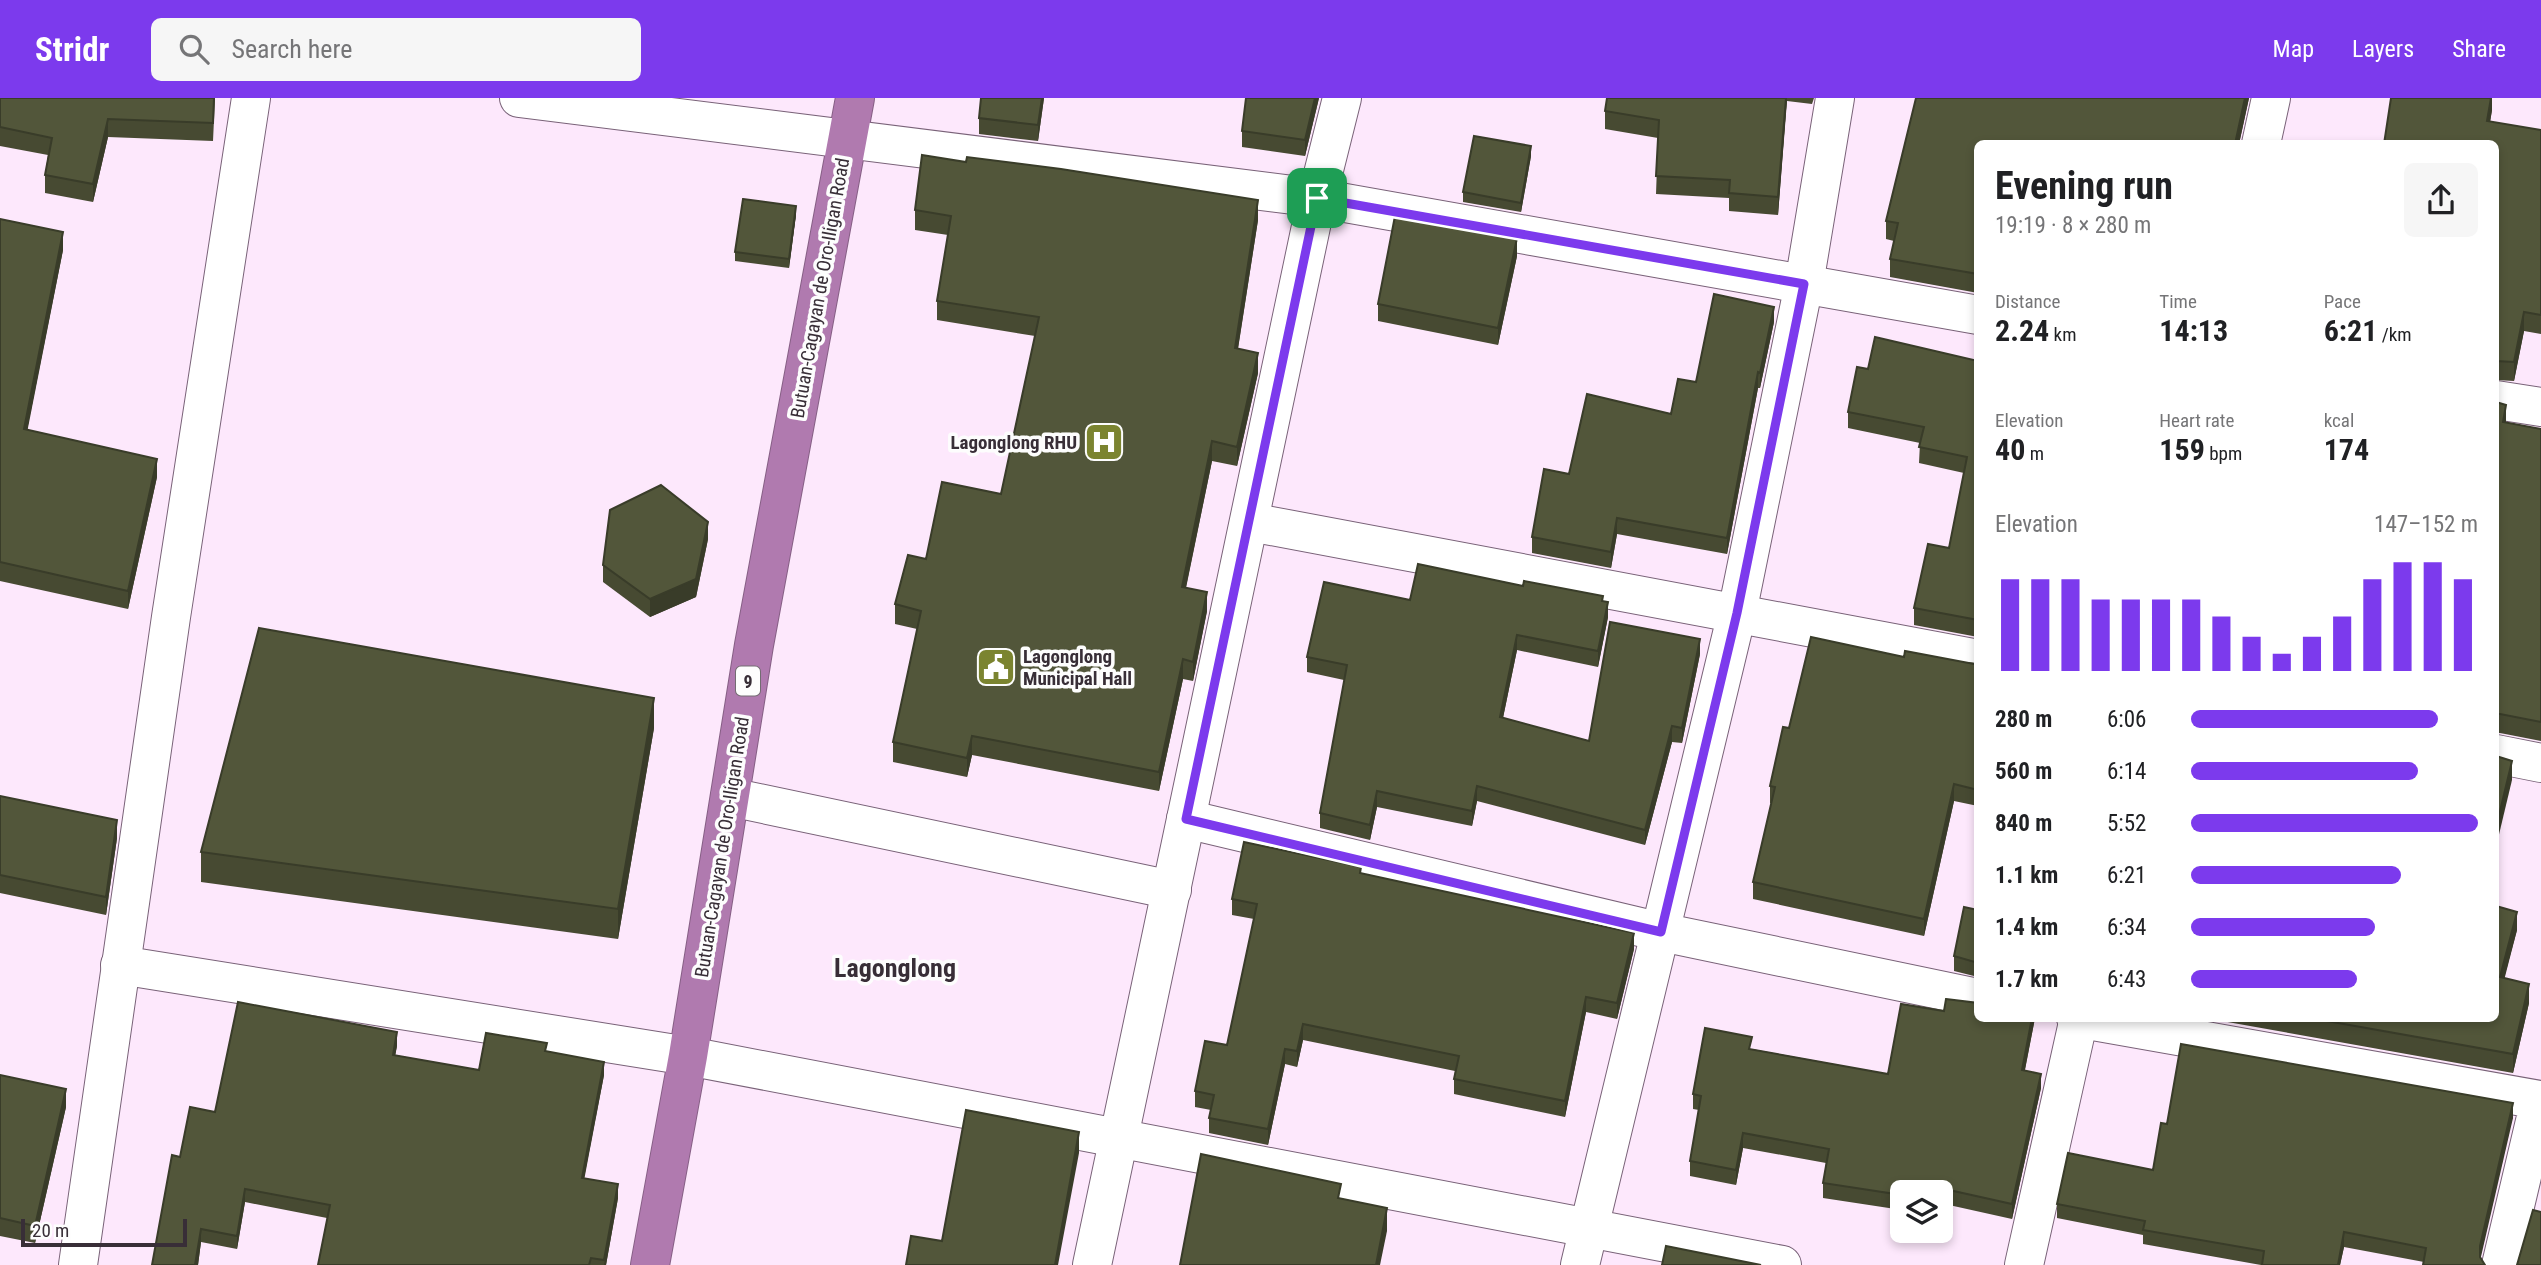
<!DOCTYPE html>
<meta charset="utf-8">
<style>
body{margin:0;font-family:"Roboto Condensed",sans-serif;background:#f6f6f6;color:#202124;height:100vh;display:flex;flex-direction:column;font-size:26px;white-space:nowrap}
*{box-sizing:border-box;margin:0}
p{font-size:23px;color:#757577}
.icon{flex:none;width:38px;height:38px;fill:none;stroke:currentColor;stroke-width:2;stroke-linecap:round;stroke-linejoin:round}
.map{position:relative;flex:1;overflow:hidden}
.sheet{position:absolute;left:1974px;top:42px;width:525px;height:882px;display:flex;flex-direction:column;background:#fff;border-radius:10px;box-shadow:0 4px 10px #0003}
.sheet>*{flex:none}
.controls{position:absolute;left:1890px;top:1082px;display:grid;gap:14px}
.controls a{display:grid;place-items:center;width:63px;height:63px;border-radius:10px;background:#fff;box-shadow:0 4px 10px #0003;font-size:35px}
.scale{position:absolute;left:21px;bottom:18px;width:166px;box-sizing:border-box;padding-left:7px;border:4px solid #382e37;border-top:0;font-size:19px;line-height:24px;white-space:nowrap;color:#382e37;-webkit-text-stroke:5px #fdfdfd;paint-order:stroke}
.pin{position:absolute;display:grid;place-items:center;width:60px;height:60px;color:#fff;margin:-30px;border-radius:14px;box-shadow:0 4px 10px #0006}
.round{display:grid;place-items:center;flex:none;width:74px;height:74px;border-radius:10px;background:#f6f6f6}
.head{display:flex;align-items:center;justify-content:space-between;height:119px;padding:0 21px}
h1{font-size:38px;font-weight:700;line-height:52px}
.figures{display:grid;grid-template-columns:repeat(3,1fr);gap:10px;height:119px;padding:7px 21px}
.figures div{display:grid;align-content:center}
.figures b{font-size:30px;font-weight:700}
.figures small{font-size:19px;font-weight:400}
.figures p{font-size:19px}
.chart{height:196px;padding:14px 21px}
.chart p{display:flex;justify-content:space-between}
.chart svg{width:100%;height:126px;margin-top:7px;stroke:#7c3aed;stroke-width:6}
ul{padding:0 21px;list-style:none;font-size:23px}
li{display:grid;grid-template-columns:112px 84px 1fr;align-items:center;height:52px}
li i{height:18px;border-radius:9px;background:#7c3aed}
header{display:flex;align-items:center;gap:42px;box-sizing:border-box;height:98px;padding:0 35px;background:#7c3aed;color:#fff}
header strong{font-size:33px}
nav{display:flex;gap:38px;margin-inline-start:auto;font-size:24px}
.search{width:490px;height:63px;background:#f6f6f6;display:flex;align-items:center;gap:18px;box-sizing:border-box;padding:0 24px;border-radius:10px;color:#757577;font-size:26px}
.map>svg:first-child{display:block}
</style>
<header>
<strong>Stridr</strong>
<div class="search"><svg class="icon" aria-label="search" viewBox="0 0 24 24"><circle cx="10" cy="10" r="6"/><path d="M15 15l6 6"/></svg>Search here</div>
<nav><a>Map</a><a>Layers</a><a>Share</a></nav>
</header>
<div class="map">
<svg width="2541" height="1167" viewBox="0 0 2541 1167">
<rect width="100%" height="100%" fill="#fde8fc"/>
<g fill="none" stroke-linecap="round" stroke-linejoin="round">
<g stroke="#796278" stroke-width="40">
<g id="minor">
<polyline points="519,0 1317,100 1978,217"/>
<polyline points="2261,46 2271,0"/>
<polyline points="2496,302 2541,309"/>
<polyline points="1250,424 1978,561"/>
<polyline points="2496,656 2541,665"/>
<polyline points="730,699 1172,792"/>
<polyline points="1186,721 1661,834 1978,900"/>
<polyline points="120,867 688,958 1782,1167"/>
<polyline points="2076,920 2540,1002 2501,1167"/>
<polyline points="78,1167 171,519 251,0"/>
<polyline points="1092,1167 1317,100 1342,0"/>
<polyline points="1580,1167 1737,515 1804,186 1835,0"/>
<polyline points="2024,1167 2079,920"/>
</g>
</g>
<g stroke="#865f85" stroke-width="40">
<polyline id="highway" points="650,1167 688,958 754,547 855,0"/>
</g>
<use href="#minor" stroke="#fff" stroke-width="38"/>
<use href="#highway" stroke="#b07aaf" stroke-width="38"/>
</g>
<g fill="#474a32">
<polygon points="0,0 215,0 213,43 108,39 93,104 45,95 45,77 48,57 0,48"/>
<polygon points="981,0 1044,0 1038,43 979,36 979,20"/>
<polygon points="1319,0 1305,58 1242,49 1242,33"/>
<polygon points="1607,0 1814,0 1812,6 1787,3 1778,117 1729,113 1729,100 1656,96 1658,40 1605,31 1605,13"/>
<polygon points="1916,0 2249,0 2239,46 1978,46 1978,195 1890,179 1890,161 1894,143 1886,141 1886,123"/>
<polygon points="2492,0 2492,12 2490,24 2541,32 2541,236 2524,233 2514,283 2496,282 2496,46 2384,46"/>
<polygon points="1531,58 1521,114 1463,104 1463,94"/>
<polygon points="915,112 1258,122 1238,251 1258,275 1237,368 1212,363 1186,490 1207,513 1193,583 1183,581 1159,693 972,657 967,679 893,664 893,644 917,531 895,526 895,506 926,461 1001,396 1035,238 937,222 937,203 948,137 915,132"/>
<polygon points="796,117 789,170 735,163 735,154"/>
<polygon points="0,121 63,152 27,332 157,379 128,511 0,483"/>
<polygon points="1517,158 1498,247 1378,223 1378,206"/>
<polygon points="1774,224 1760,290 1758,290 1727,456 1617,436 1611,470 1532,455 1532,439 1569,376 1671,316 1696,284"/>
<polygon points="1978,263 1978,539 1914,527 1914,510 1949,450 1964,375 1919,365 1920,345 1848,330 1848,314 1868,271"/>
<polygon points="2496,304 2506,324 2541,331 2541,643 2500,635 2496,635"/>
<polygon points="708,441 696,499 650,519 603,484 603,467"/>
<polygon points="1523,488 1603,503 1608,519 1598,569 1517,552 1503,620 1589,643 1700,556 1682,645 1672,644 1645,747 1477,703 1472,728 1377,709 1370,742 1320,730 1320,715 1344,582 1307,574 1307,559 1410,502"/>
<polygon points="1904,559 1978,565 1978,708 1954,703 1924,838 1753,801 1753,784 1771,705 1770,705 1770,688 1789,630"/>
<polygon points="654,630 618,841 201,784 201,754"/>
<polygon points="0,698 117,740 106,817 0,795"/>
<polygon points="1361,775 1634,851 1617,921 1586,914 1565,1019 1454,996 1454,981 1455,973 1303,942 1297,969 1285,966 1268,1047 1209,1035 1209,1020 1211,1012 1195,1009 1195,993 1227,947 1254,821 1232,817 1232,801"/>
<polygon points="2496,808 2517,832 2504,880 2529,905 2513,975 2205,920 2496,920"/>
<polygon points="1978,812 1978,879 1954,873 1954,858"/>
<polygon points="1978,920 2035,920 2025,972 2041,990 2012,1121 1949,1107 1947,1119 1941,1118 1941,1094 1902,1094 1902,1112 1823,1100 1823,1085 1826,1065 1743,1050 1736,1087 1690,1078 1690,1063 1699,1012 1693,1011 1693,996 1752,951 1888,976"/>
<polygon points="397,948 395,957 479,972 547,953 604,977 584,1080 618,1100 606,1167 318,1167 327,1120 245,1104 237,1151 201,1144 198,1167 152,1167 215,1014"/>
<polygon points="0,977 66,1009 35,1145 0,1138"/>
<polygon points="2513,1020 2424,1164 2344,1149 2340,1167 2261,1167 2143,1146 2143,1137 2057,1120 2057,1106 2153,1072 2167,1026"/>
</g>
<g fill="#393c29">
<polygon points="1042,0 1044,0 1038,43 1038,27"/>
<polygon points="1315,0 1319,0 1305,58 1305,42"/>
<polygon points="1786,0 1787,0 1778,117 1778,99"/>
<polygon points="2245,0 2249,0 2239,46 2235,46"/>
<polygon points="2491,0 2492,0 2492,12 2487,42 2487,23"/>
<polygon points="108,21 108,39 93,104 93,86"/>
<polygon points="1531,48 1531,58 1521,114 1521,105"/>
<polygon points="1258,102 1258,122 1235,269 1235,250"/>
<polygon points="796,108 796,117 789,170 789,161"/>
<polygon points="63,134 63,152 24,350 24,331"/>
<polygon points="1517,140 1517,158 1498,247 1498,230"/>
<polygon points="1774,209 1774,224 1760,290 1760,275"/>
<polygon points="2524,214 2524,233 2514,283 2514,264"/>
<polygon points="1258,255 1258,275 1237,368 1237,349"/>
<polygon points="1758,274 1758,290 1727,456 1727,440"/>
<polygon points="2506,307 2506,326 2503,324"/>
<polygon points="1212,343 1212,363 1182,508 1182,489"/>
<polygon points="157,361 157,379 128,511 128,493"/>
<polygon points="1617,420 1617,436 1611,470 1611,454"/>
<polygon points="708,424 708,441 696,499 650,519 650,501"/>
<polygon points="1207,494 1207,513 1193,583 1193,564"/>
<polygon points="1608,504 1608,519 1598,569 1598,553"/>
<polygon points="1517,537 1517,552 1500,634 1500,619"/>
<polygon points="1700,541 1700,556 1682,645 1682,630"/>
<polygon points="1183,561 1183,581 1159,693 1159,674"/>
<polygon points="654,600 654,630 618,841 618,811"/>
<polygon points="1672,628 1672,644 1645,747 1645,732"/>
<polygon points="972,638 972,657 967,679 967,660"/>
<polygon points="2512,663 2512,682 2496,749 2496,730"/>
<polygon points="1954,686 1954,703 1924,838 1924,821"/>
<polygon points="1477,688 1477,703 1472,728 1472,713"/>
<polygon points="1377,693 1377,709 1370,742 1370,727"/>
<polygon points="117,722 117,740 106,817 106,799"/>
<polygon points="2517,814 2517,832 2500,898 2500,879"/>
<polygon points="1634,835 1634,851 1617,921 1617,905"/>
<polygon points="2529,886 2529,905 2513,975 2513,956"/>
<polygon points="1586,899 1586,914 1565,1019 1565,1003"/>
<polygon points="2032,920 2035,920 2022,986 2022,972"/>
<polygon points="1303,926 1303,942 1297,969 1297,953"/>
<polygon points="397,934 397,948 393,970 393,957"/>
<polygon points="1285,951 1285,966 1268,1047 1268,1031"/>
<polygon points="604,964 604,977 582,1093 582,1080"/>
<polygon points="2041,976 2041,990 2012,1121 2012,1106"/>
<polygon points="66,991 66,1009 35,1145 35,1128"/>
<polygon points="2513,1005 2513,1020 2480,1163 2480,1148"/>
<polygon points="1079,1034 1079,1055 1058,1167 1055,1167"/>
<polygon points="1743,1035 1743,1050 1736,1087 1736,1072"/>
<polygon points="618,1086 618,1100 606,1167 604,1167"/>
<polygon points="245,1091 245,1104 237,1151 237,1138"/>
<polygon points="1949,1092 1949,1107 1947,1119 1947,1104"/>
<polygon points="1387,1110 1387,1133 1380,1167 1376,1167"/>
<polygon points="201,1131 201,1144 198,1167 195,1167"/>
<polygon points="2344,1134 2344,1149 2340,1167 2338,1167"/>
</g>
<g fill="#52563a" stroke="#393c29" stroke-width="2">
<polygon points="0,0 214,0 213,25 108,21 93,86 45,77 52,40 0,29"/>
<polygon points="981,0 1042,0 1038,27 979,20"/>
<polygon points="1246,0 1315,0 1305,42 1242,33"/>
<polygon points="1607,0 1786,0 1778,99 1729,95 1730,82 1656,78 1659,22 1605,13"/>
<polygon points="1916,0 2245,0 2235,46 1978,46 1978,176 1890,161 1898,125 1886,123"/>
<polygon points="2391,0 2491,0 2487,23 2541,32 2541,217 2524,214 2514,264 2496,263 2496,46 2384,46"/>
<polygon points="1474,38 1531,48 1521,105 1463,94"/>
<polygon points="922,57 966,64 967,59 1061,71 1258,102 1235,250 1258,255 1237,349 1212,343 1182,489 1207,494 1193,564 1183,561 1159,674 972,638 967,660 893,644 921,513 895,506 908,457 926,461 942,384 1001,396 1039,219 937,203 951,118 915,112"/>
<polygon points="743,101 796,108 789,161 735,154"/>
<polygon points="1395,118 1517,140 1498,230 1378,206"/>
<polygon points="0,121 63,134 24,331 157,361 128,493 0,464"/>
<polygon points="1714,196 1774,209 1760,275 1758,274 1727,440 1617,420 1611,454 1532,439 1544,371 1569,376 1587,296 1671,316 1678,281 1696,284"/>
<polygon points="1875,239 1978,263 1978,522 1914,510 1928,446 1949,450 1967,359 1919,349 1924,329 1848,314 1857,269 1868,271"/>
<polygon points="2496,304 2506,307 2503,324 2541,331 2541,624 2500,616 2496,616"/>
<polygon points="661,387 708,424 696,481 650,501 603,467 610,412"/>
<polygon points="1418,466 1523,488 1524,483 1603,498 1602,503 1608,504 1598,553 1517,537 1500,619 1589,643 1610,524 1700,541 1682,630 1672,628 1645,732 1477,688 1472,713 1377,693 1370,727 1320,715 1347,567 1307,559 1324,484 1410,502"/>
<polygon points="259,530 654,600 618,811 201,754"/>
<polygon points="1811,539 1904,559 1905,553 1974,566 1978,565 1978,692 1954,686 1924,821 1753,784 1775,689 1770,688 1783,629 1789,630"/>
<polygon points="2496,658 2512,663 2496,730"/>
<polygon points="0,698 117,722 106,799 0,777"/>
<polygon points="1244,744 1361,769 1360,775 1634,835 1617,905 1586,899 1565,1003 1454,981 1459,958 1303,926 1297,953 1285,951 1268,1031 1209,1020 1214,997 1195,993 1205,943 1227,947 1257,806 1232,801"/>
<polygon points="2496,808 2517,814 2500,879 2529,886 2513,956 2310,920 2496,920"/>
<polygon points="1964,809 1978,812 1978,865 1954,858"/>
<polygon points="1946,901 1978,905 1978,920 2032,920 2022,972 2041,976 2012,1106 1949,1092 1947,1104 1941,1103 1941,1094 1902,1094 1902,1097 1823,1085 1829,1051 1743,1035 1736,1072 1690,1063 1701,998 1693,996 1705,930 1752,939 1749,951 1888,976 1901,906 1944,913"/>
<polygon points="238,904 397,934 393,957 479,972 486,935 547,945 545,953 604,964 582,1080 618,1086 604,1162 591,1160 589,1167 318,1167 330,1107 245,1091 237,1138 201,1131 195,1167 152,1167 172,1057 180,1059 190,1009 215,1014"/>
<polygon points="2181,946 2513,1005 2480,1148 2480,1159 2485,1167 2423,1167 2426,1150 2344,1134 2338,1167 2262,1167 2264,1153 2143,1132 2145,1123 2057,1106 2068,1055 2153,1072 2161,1025 2167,1026"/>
<polygon points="0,977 66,991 35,1128 0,1120"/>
<polygon points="966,1012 1079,1034 1055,1167 906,1167 911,1138 942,1143"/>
<polygon points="1201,1056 1341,1086 1338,1100 1387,1110 1376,1167 1180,1167"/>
<polygon points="2533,1112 2541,1114 2541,1167 2517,1167"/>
<polygon points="1666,1148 1761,1167 1662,1167"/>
</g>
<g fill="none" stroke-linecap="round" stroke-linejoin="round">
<g stroke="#fff" stroke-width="14">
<polygon id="route" points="1317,100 1804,186 1737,515 1661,834 1186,721"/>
</g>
<use href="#route" stroke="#7c3aed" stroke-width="9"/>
</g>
<defs>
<g id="hospital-square" transform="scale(2.0125)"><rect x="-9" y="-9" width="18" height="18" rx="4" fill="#7b8430" stroke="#fdfdfd"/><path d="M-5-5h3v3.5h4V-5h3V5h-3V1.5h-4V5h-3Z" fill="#fff"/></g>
<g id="civic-square" transform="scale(2.0125)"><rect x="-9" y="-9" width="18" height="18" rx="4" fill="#7b8430" stroke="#fdfdfd"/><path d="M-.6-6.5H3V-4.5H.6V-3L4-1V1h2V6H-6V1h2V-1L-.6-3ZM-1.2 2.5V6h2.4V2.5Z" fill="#fff"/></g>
</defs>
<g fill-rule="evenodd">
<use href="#hospital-square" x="1104" y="344"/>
<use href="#civic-square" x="996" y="569"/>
</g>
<g text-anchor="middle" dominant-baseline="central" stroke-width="7" stroke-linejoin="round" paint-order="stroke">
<rect fill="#fdfdfd" stroke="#736c72" stroke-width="2" x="736" y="568.5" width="24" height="29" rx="5"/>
<g font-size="18" font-weight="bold" fill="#382e37">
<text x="748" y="583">9</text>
</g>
<g font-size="19" fill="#382e37" stroke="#fdfdfd">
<text transform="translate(820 190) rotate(-80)">Butuan-Cagayan de Oro-Iligan Road</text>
<text transform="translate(722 749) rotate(-81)">Butuan-Cagayan de Oro-Iligan Road</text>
</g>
<g font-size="19" font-weight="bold" fill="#382e37" stroke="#fdfdfd" text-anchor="end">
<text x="1077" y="344">Lagonglong RHU</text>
<text x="1023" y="558" text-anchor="start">Lagonglong<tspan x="1023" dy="22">Municipal Hall</tspan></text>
</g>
<g font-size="26" font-weight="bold" fill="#382e37" stroke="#fdfdfd">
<text x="895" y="870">Lagonglong</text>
</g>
</g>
</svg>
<div class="controls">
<a><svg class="icon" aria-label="layers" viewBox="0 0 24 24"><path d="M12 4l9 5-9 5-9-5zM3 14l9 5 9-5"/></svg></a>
</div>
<div class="scale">20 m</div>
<div class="pin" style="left:1317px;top:100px;background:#1e9e55"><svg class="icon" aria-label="arrive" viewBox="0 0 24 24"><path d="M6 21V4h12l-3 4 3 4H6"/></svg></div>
<section class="sheet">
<div class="head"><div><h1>Evening run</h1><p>19:19 · 8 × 280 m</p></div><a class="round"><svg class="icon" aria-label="share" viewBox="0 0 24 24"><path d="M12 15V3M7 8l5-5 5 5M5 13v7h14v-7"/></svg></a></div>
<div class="figures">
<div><p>Distance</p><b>2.24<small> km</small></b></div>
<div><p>Time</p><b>14:13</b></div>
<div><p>Pace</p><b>6:21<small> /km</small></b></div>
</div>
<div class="figures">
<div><p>Elevation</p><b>40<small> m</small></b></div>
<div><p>Heart rate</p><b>159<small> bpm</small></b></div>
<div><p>kcal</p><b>174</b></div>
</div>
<div class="chart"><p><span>Elevation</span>147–152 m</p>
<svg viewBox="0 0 160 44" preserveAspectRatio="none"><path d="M5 44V12M15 44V12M25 44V12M35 44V19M45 44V19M55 44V19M65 44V19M75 44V25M85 44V32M95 44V38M105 44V32M115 44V25M125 44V12M135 44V6M145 44V6M155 44V12"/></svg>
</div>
<ul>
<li><b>280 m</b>6:06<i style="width:86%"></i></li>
<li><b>560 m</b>6:14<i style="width:79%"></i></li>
<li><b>840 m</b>5:52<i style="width:100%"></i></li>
<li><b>1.1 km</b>6:21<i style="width:73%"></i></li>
<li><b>1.4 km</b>6:34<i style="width:64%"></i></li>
<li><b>1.7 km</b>6:43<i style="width:58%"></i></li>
</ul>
</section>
</div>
